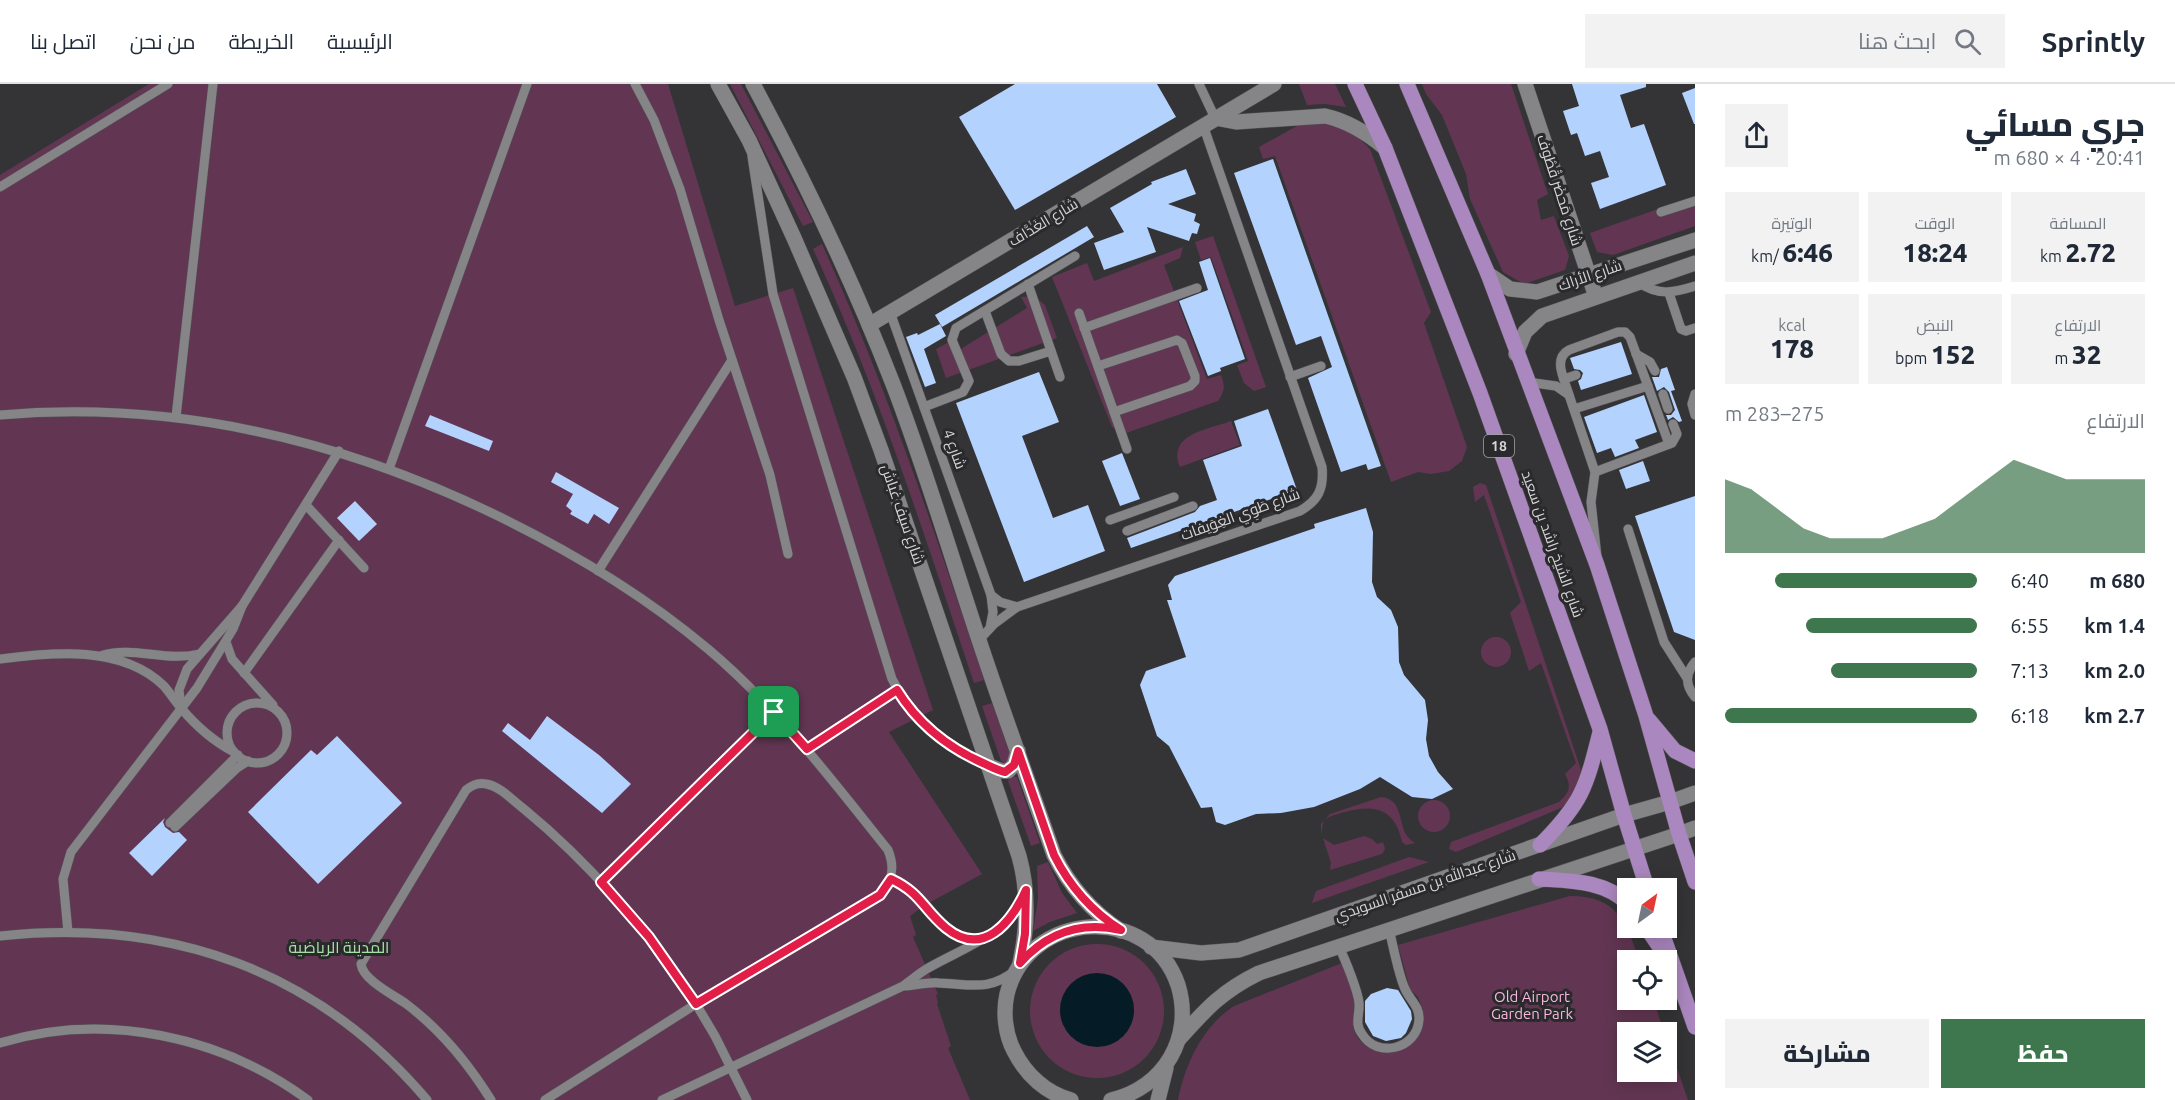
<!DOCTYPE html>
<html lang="ar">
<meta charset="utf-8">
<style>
body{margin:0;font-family:Ubuntu,Cairo,sans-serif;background:#f2f2f3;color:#1f2937;direction:rtl;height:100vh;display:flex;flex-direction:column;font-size:22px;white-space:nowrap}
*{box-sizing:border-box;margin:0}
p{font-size:20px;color:#747a83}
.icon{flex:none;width:33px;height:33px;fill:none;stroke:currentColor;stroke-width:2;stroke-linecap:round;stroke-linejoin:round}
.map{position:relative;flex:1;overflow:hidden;direction:ltr}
.side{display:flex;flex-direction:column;background:#fff;width:480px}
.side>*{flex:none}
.needle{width:39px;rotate:33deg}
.controls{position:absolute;left:1617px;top:794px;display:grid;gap:12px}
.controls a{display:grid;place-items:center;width:60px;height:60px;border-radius:0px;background:#fff;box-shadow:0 3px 15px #0003;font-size:30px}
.pin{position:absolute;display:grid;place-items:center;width:51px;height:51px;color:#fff;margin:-26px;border-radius:12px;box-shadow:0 3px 9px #0006}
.round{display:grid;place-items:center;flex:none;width:63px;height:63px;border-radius:0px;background:#f2f2f3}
.summary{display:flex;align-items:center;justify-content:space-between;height:102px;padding:0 30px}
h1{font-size:33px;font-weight:800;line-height:45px}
.stats{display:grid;grid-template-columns:repeat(3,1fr);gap:9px;height:102px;padding:6px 30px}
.stats div{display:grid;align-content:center;border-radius:0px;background:#f2f2f3;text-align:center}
.stats b{font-size:26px;font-weight:800}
.stats small{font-size:16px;font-weight:400}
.stats p{font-size:16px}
.chart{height:168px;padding:12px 30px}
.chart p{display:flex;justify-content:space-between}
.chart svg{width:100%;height:108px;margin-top:6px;fill:#3e764d;opacity:.7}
.action{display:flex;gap:12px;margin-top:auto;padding:12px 30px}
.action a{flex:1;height:69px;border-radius:0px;background:#3e764d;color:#fff;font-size:24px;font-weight:800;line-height:69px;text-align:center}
.action a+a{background:#f2f2f3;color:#1f2937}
ul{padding:0 30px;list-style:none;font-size:20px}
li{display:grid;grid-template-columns:96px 72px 1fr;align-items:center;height:45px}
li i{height:15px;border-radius:8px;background:#3e764d}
header{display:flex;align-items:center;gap:36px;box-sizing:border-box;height:84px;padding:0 30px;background:#fff;border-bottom:2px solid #e0e1e3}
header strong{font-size:28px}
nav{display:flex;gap:33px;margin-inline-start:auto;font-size:21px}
.search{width:420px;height:54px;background:#f2f2f3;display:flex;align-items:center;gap:15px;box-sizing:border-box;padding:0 21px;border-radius:0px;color:#747a83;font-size:22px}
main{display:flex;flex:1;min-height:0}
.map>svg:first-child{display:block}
</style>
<header>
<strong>Sprintly</strong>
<div class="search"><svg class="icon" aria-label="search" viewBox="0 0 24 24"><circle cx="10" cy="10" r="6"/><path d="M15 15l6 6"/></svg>ابحث هنا</div>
<nav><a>الرئيسية</a><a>الخريطة</a><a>من نحن</a><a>اتصل بنا</a></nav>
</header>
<main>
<section class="side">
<div class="summary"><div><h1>جري مسائي</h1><p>20:41 · 4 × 680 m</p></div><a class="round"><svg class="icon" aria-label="share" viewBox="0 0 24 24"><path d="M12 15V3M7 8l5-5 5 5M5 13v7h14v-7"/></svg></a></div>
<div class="stats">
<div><p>المسافة</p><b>2.72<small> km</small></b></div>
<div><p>الوقت</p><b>18:24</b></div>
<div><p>الوتيرة</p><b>6:46<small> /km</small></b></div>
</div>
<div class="stats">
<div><p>الارتفاع</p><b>32<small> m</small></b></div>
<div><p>النبض</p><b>152<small> bpm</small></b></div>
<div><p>kcal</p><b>178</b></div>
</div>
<div class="chart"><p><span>الارتفاع</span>275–283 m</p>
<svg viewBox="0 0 160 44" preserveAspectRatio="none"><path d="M0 44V14L10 18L20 26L30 34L40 38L50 38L60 38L70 34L80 30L90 22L100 14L110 6L120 10L130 14L140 14L150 14L160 14V44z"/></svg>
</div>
<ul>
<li><b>680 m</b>6:40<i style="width:80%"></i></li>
<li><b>1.4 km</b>6:55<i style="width:68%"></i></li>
<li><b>2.0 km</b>7:13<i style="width:58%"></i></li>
<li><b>2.7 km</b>6:18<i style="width:100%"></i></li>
</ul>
<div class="action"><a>حفظ</a><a>مشاركة</a></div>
</section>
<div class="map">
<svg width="1695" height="1016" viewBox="0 0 1695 1016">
<rect width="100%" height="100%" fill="#343437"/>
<g fill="#623652">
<polygon points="149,0 668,0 735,222 793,204 933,626 889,648 982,790 925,821 910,832 916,851 913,853 938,910 936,911 938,919 937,920 951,962 948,964 970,1016 0,1016 0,91"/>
<polygon points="730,0 741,0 813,138 803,142"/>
<polygon points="1299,0 1335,0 1346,23 1325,20 1307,21"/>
<polygon points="1422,0 1511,0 1548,110 1537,116 1541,136 1554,132 1569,172 1565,186 1524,200 1503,188 1470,115 1466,90 1442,31 1426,10"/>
<path d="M1304,38C1337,41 1347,41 1370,65L1431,228L1424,239L1467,363L1462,377L1449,387L1431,390L1418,388L1391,398L1275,72L1263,75L1259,63Z"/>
<polygon points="1695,112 1695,142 1613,171 1597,168 1590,149"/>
<polygon points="1213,152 1266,303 1254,307 1244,299 1237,281 1248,277 1211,173 1201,176 1195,158"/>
<path d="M822,160C886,301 935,449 984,596L974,599C925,453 878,305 813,165Z"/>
<path d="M1183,163L1180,174L1164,181L1207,295L1221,291C1225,302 1225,307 1218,317L1126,349L1112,343L1052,193L1087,179L1094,197Z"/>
<polygon points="1034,212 1045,221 1057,254 946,294 936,265 951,257 956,268 1027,224 1021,213"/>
<path d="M1231,337L1240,361L1180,383C1167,350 1207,346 1231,337Z"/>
<path d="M1480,399L1486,401L1581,686C1579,705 1575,712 1561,724L1456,768L1449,765L1451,758L1559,718C1569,709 1572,703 1565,690L1576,679L1541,579L1529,587L1510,529L1521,518L1484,411L1475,418L1473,403Z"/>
<circle cx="1496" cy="568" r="15"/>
<polygon points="992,619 1011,673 1006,680 1001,677 982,622"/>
<polygon points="1011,692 1017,693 1018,696 1040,759 1031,762 1008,697"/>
<path d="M1381,713C1403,715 1398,738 1407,752C1409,755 1412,757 1415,759L1406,761L1402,758C1395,722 1371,720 1341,729C1335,731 1328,732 1324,737C1322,741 1322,747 1321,751V740L1330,730Z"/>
<circle cx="1434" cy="732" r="16"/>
<polygon points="1364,752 1372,755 1377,760 1383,758 1385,765 1382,770 1330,786 1331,779 1323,754 1334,761"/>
<polygon points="1409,773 1429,778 1312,819 1316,807"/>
<polygon points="1048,778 1062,809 1077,829 1050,838 1033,847 1038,815 1037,782"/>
<path d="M1570,812C1617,812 1626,837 1639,876H1628V915H1653L1664,948H1628V987H1666L1667,955L1688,1016H1178C1185,980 1203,942 1234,922L1342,879C1346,890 1354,903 1356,915C1358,922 1354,931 1353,938C1353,962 1380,971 1399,966L1423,935L1422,924L1418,913L1410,905L1398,861Z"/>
<circle cx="1097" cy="927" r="67"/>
</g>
<circle fill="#051c26" cx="1097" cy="926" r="37"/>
<g fill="#b3d2fe">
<polygon points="1015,0 1157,0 1176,33 1015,126 959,33"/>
<polygon points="1572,0 1646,0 1646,3 1620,11 1631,44 1644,40 1666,101 1600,125 1591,99 1609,93 1600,67 1585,72 1577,49 1571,51 1563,27 1579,22"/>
<polygon points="1695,4 1695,40 1694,40 1682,9"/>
<polygon points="1273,75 1381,382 1368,386 1366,380 1341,388 1308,294 1332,283 1321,252 1296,261 1234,89"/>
<polygon points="1186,85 1196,110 1168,120 1196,130 1194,137 1200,140 1197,150 1192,149 1189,157 1147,143 1156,168 1104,186 1094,159 1124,148 1110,124 1152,100 1151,98"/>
<polygon points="1087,142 1094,153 942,243 935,231"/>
<polygon points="1210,174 1245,275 1220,284 1221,287 1208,292 1179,217 1208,206 1199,178"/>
<polygon points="940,240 946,252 924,265 936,299 925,303 906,253 917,249 918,251"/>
<polygon points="1621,258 1632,290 1581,306 1578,297 1581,295 1583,289 1580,286 1574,285 1570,274"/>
<polygon points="1667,283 1675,306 1671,307 1682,337 1679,338 1673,333 1668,336 1666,331 1671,331 1675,326 1669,308 1664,303 1657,307 1652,293 1659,293 1661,285"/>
<polygon points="1039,288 1059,338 1022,352 1053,434 1088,421 1105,467 1024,498 956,319"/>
<polygon points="1644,311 1657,348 1635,356 1639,364 1615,373 1611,364 1597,369 1584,333"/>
<polygon points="1268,325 1297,406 1131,464 1127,454 1195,428 1200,422 1217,416 1203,376 1242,362 1234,337"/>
<polygon points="430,331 493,357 489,367 425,342"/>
<polygon points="1122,369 1140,415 1120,422 1102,377"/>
<polygon points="1643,377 1650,397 1626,405 1619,386"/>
<polygon points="556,388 619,424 609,440 594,430 588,440 570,430 572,427 566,422 573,410 551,398"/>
<polygon points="1695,412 1695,556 1674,548 1635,432"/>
<polygon points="355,417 377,440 359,457 337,434"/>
<polygon points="1366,424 1373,448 1372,498 1377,513 1391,526 1398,543 1399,578 1404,591 1425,616 1428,636 1426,655 1429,672 1438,688 1453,705 1432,715 1412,713 1380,693 1360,705 1314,723 1281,729 1256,730 1225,741 1216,738 1212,723 1201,724 1169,662 1157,652 1140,601 1146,587 1186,573 1167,516 1172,516 1168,501 1175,492 1315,444 1314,440"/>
<polygon points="547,632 599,671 631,700 602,729 502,647 508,639 530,656"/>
<polygon points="337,652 402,719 318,800 248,728 311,666 317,671"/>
<polygon points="165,734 163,738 165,743 173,749 179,748 187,756 152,792 129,769"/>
<polygon points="1387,904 1398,906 1411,927 1412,935 1406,949 1401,954 1386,957 1373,952 1365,938 1365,917 1371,910"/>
</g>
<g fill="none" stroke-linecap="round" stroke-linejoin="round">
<g stroke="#535356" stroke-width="10">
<g id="lane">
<polyline points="635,0 654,36 680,105 719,236 770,391 788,470"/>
<polyline points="1199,0 1215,34"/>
<path d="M752,72L773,210L892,595C913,637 947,663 989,682"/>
<polyline points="0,103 168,0"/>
<polyline points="1661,128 1695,117"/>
<path d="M1638,198C1658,212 1673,209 1695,202"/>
<polyline points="1028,200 1060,293"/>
<polyline points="1669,209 1681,245 1686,247 1695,244"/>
<polyline points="985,227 1001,270 1009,277 1019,277 1051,267"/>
<polyline points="890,228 991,511 993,528 990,544"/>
<polyline points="1079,229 1127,365"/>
<polyline points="1084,244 1197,204"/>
<polyline points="1636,270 1650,278 1655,287"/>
<polyline points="1098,282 1177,256 1182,259 1195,292 1195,297 1190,302 1114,328"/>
<polyline points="1290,293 1321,282"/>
<polyline points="1564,295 1576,291"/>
<polyline points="1527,298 1556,302 1569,311 1595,388 1591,418 1597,473"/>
<polyline points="1663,310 1668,325"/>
<polyline points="1695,310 1692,320 1695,331"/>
<path d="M1569,311C1565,296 1552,275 1569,266L1618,248H1625L1630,253L1669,360"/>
<polyline points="924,323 963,308 969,297 952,256 956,244 1075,172"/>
<polyline points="1574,325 1648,302"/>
<path d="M0,331C175,316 340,355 498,432C572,468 644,511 708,565C777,623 831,695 888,766C895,783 893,797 880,811L696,920L715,952L747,1016"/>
<polyline points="176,333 213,0"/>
<polyline points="389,385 527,0"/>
<polyline points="1595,388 1672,359 1677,350 1673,340"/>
<polyline points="306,421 364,484"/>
<polyline points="1110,436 1174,413"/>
<polyline points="1628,445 1664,558 1687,594"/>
<polyline points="1127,447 1193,422"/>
<polyline points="598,487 732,276"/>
<polyline points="991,511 1000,518 1017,523"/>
<path d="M979,556L994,540L1017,523L1300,427C1319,416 1324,404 1322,383L1203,41"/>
<polyline points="226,558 232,575 273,621"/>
<path d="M103,571C134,562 166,578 199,570"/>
<path d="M0,575C53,568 122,561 164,602C170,609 175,617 181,624C196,642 213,657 234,668"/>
<path d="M1695,578C1685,590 1685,601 1695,613"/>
<polyline points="244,589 339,456"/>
<circle cx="257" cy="649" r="30"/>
<polyline points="181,623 179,606 187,585 242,522 339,367"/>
<polyline points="807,665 897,606"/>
<polyline points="170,739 238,671"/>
<polyline points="175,743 237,684 248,677"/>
<path d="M891,795C901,800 911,805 919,813C938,833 949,855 979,856"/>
<polyline points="601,798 774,628"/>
<polyline points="68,848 63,795 71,768 197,604 233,545 242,522"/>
<path d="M0,852C169,834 316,885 427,1016"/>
<path d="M1339,863C1345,875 1358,907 1359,919C1360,931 1354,939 1362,950C1377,975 1417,965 1419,936C1420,923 1411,917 1406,907C1399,894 1393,861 1389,845"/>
<path d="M906,902C917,901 928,898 939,899C970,900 989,908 1016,886"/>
<path d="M0,959C105,927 221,952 308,1016"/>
<path d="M491,1016C468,979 440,945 405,919C392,910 363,896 361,880L466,706C472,701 478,698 486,700C500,702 513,717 524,725C592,781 648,847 696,920L545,1016"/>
<path d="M662,1016L903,902C912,896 920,888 930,883C965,863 1006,851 1024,811"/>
</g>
</g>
<g stroke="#535356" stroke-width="16">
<g id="street">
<polyline points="1525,0 1596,213"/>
<path d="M1215,34L1236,38L1325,32C1348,37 1367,49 1385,64"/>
<polyline points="1488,190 1510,205 1537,208 1695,156"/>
<polyline points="869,241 1274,0"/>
<polyline points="1516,270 1525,248 1542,232 1695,179"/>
<polyline points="1670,718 1695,709"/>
<polyline points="1679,750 1695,744"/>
</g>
</g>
<g stroke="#535356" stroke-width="16">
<g id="secondary">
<path d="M718,0L749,56L794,154L854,293L881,366L1019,772C1029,808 1028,842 1020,879"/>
<path d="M753,0C805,97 853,197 893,300C925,383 950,469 978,553C1002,626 1029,699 1054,771C1070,803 1091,827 1121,847"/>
<polyline points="989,682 1002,687 1008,687 1014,681 1018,667"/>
<polyline points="1151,863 1201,869 1239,866 1624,731 1670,718"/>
<path d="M1179,955C1206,925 1222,907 1259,889L1679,750"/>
<path d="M1071,1016C1046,1009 1026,991 1014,967C1005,950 1003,928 1007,910C1028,826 1150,818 1178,901C1194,953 1164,1004 1111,1016"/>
<polyline points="1158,1016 1166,984"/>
</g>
</g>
<g stroke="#535356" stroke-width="16">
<g id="primary">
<polyline points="1355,0 1385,64 1480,309 1600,645 1624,731 1647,804"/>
<polyline points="1407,0 1488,190 1597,481 1646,632 1679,750 1695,798"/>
<polyline points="1649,636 1675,667 1695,677"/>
<path d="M1540,761C1582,719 1586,704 1600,648"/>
<path d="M1539,795C1569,797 1605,796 1628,820"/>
<polyline points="1646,843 1663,868"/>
<polyline points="1660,843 1695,943"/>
</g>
</g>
<use href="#lane" stroke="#858588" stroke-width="9"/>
<use href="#street" stroke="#858588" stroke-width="15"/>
<use href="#secondary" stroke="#858588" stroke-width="15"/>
<use href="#primary" stroke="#ab87bf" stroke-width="15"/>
</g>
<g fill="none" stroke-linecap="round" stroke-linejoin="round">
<g stroke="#fff" stroke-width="12">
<path id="route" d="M897,606C918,640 947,663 983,679C990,682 997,686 1005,688L1014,681L1018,667L1054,771C1070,803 1091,827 1121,846C1081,837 1048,848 1020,879L1025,850L1026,806C1011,839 983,874 946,844C923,825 921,809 891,795L880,811L696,920L649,853L601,798L774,628L807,665Z"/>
</g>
<use href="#route" stroke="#e11d48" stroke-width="8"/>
</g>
<g text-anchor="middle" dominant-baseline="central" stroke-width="6" stroke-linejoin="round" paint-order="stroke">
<rect fill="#2a2a2d" stroke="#a2a2a4" stroke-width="1.5" x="1484" y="351" width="30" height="22" rx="4.5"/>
<g font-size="14" font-weight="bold" fill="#d5d5d7">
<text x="1499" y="362">18</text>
</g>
<g font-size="15" fill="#d5d5d7" stroke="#2a2a2d">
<text transform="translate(1560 106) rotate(72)">شارع مَحضَر قُطُوف</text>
<text transform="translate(1043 138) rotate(-31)">شارع الغَدَّاف</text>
<text transform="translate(1590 191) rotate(-19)">شارع الأراك</text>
<text transform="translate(955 365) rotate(70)">شارع 4</text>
<text transform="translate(903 430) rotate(71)">شارع سيف غباش</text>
<text transform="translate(1240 430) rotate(-20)">شارع طَوِي الغِوَيفات</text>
<text transform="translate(1553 460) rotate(70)">شارع الشيخ راشد بن سعيد</text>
<text transform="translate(1425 801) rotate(-19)">شارع عبدالله بن مسفر السويدي</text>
</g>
<g font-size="15" fill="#fab6e0" stroke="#2a2a2d">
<text x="1532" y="912">Old Airport<tspan x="1532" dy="17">Garden Park</tspan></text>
</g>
<g font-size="16" fill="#a7e0a5" stroke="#2a2a2d">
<text x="339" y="863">المدينة الرياضية</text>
</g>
</g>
</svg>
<div class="controls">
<a><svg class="needle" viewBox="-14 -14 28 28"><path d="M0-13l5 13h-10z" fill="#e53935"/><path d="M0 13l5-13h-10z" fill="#747a83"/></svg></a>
<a><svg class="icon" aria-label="locate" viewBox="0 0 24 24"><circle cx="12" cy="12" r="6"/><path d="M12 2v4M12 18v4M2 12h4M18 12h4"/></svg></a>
<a><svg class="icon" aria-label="layers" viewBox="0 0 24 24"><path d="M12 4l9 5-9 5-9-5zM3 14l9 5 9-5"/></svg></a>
</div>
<div class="pin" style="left:774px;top:628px;background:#1e9e55"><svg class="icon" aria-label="arrive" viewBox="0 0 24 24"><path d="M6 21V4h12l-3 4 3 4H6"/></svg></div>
</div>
</main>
